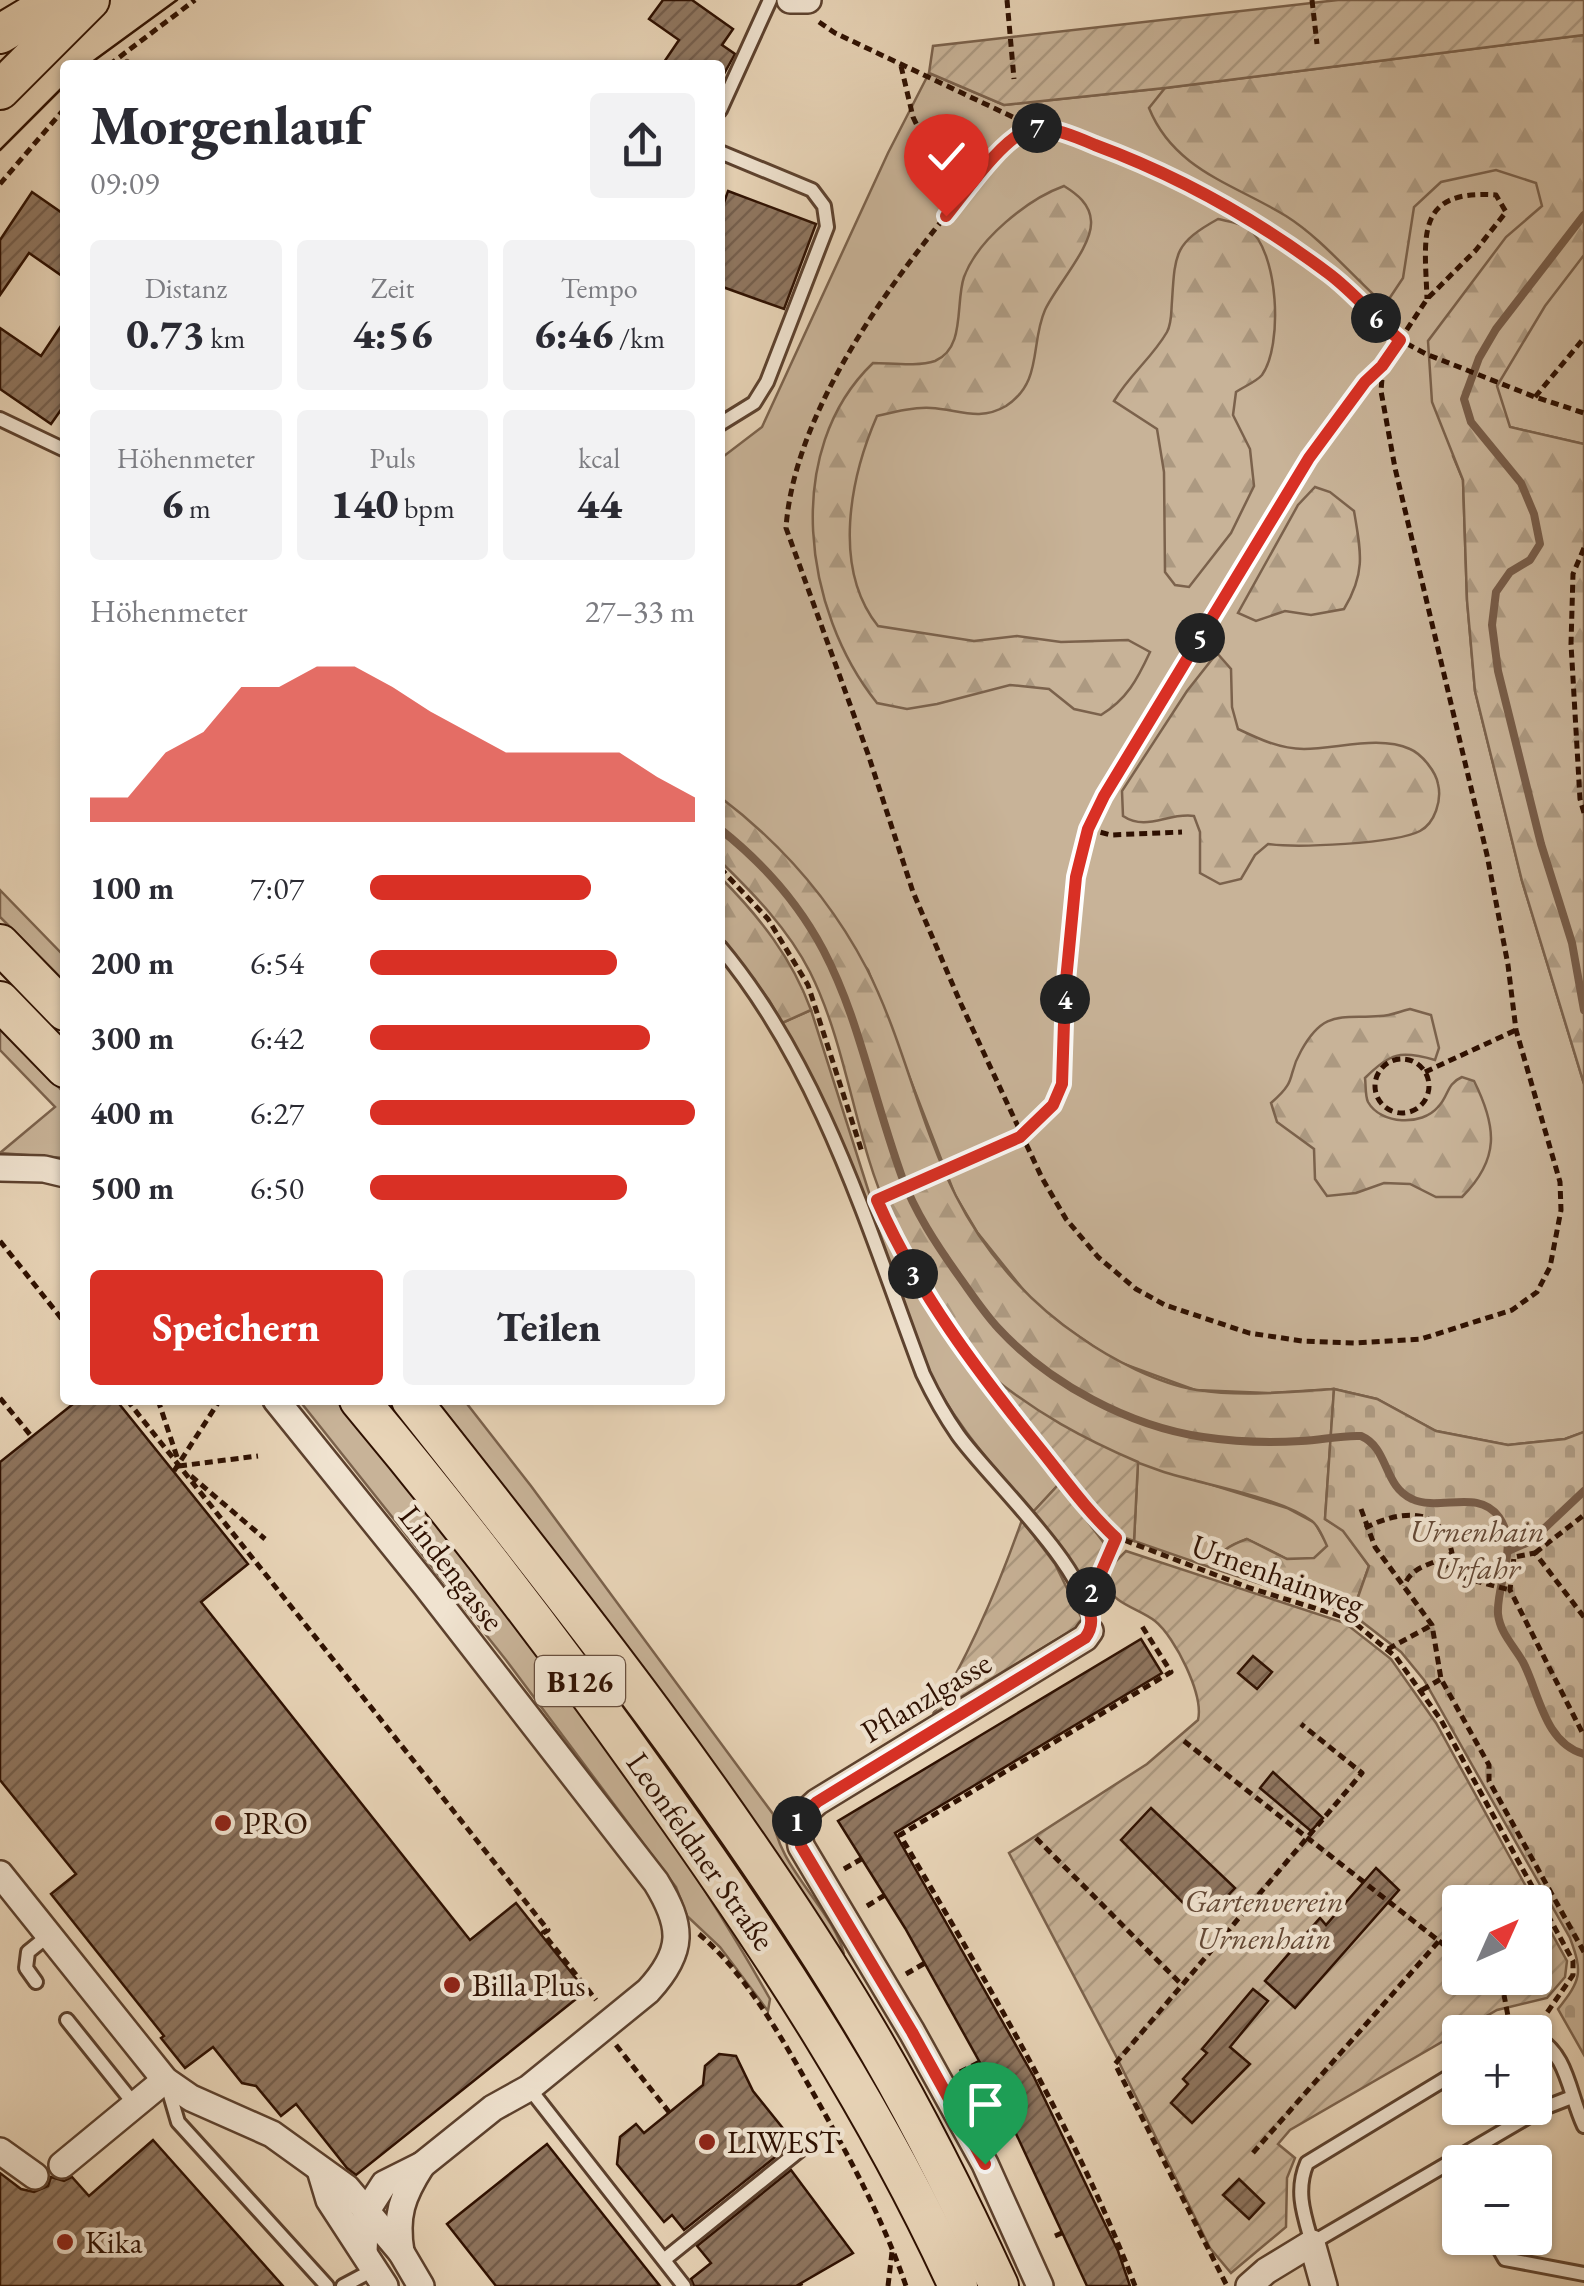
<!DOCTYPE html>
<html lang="de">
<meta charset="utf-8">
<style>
body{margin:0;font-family:"EB Garamond",serif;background:#f2f2f3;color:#2b2b33;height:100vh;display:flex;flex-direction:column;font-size:38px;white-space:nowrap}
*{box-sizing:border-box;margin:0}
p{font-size:32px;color:#7c7c81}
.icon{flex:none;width:55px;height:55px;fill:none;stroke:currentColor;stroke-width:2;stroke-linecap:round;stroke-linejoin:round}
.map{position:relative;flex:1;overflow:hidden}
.panel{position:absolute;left:60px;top:60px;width:665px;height:1345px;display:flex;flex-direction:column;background:#fff;border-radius:10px;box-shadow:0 2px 8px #0004}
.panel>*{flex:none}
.needle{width:65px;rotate:45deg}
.tools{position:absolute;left:1442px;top:1885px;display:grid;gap:20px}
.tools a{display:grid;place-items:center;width:110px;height:110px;border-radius:10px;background:#fff;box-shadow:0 2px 8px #0004;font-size:50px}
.pin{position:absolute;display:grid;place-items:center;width:85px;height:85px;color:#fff;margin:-102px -42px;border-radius:50% 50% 50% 0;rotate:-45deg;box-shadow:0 0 10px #0007}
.pin .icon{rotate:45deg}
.km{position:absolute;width:50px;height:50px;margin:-25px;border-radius:50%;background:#222;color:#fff;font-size:28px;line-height:50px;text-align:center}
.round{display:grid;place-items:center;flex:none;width:105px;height:105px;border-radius:10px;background:#f2f2f3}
.headline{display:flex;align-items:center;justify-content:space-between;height:170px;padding:0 30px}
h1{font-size:55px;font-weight:800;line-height:75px}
.metrics{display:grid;grid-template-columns:repeat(3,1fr);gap:15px;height:170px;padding:10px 30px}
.metrics div{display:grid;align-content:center;border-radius:10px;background:#f2f2f3;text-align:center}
.metrics b{font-size:42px;font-weight:800}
.metrics small{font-size:28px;font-weight:400}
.metrics p{font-size:28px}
.chart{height:280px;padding:20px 30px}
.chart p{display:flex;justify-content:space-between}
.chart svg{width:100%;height:180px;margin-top:10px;fill:#d93025;opacity:.7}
.button{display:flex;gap:20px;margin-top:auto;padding:20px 30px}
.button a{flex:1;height:115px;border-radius:10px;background:#d93025;color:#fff;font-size:40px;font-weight:800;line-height:115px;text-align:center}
.button a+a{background:#f2f2f3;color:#2b2b33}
ul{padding:0 30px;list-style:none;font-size:32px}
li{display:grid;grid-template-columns:160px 120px 1fr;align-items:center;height:75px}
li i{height:25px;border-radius:12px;background:#d93025}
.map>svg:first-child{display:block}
</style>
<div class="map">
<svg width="1584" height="2286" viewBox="0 0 1584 2286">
<defs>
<pattern id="forest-firs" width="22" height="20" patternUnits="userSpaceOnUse" patternTransform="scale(2.5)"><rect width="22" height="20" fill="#c8b398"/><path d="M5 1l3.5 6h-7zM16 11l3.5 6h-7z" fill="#ac9981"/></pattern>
<pattern id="cemetery-stones" width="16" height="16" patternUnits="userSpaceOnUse" patternTransform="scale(2.5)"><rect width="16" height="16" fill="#c8b398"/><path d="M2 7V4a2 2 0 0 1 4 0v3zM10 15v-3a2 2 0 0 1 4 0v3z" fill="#ac9981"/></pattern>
<pattern id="garden-furrows" width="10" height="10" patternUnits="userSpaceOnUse" patternTransform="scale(2.5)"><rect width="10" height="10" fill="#c8b398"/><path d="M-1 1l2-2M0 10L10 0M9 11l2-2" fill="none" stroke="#ac9981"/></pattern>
<pattern id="building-hatch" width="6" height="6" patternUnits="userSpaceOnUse" patternTransform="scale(2.5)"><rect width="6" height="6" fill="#8f7660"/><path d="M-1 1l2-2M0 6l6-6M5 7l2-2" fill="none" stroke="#755f4d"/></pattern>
</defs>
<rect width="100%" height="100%" fill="#e8d4b7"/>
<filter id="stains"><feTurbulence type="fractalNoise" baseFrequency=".002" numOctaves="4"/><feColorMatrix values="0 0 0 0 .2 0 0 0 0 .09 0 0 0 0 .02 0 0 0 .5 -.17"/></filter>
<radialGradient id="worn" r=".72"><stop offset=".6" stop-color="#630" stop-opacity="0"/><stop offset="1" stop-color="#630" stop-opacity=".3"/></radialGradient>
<g fill="#c8b398" stroke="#7b624c" stroke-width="2.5">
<polygon points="1584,35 1584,444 1510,427 1453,456 1463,480 1467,600 1475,691 1522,881 1584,1084 1584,1432 1565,1439 1508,1445 1436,1431 1377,1399 1334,1389 1268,1393 1195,1390 1113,1360 1068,1329 1033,1302 977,1232 955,1195 868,970 720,797 720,459 762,427 888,153 929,73 1004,105 1165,88"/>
<polygon points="0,890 65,957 65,982 0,917"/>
<path d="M811,1010L878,1221L905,1274L993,1399L1059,1484L1033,1512C987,1459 950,1419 920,1354L807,1072L782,1023Z"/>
<polygon points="0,1025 65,1094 65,1158 0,1153 55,1107 0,1050"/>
<path d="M299,1400H336C492,1589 649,1785 770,1999L768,2011L720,1947L687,1916L676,1887L506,1660Z"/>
<path d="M380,1400H388C570,1623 742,1854 889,2102L883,2106Z"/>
<path d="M436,1400H464L531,1486L773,1814C774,1864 833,1909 844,1954L588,1597Z"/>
<path d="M1138,1462L1287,1508L1315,1523L1328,1546L1314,1559H1287L1247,1539C1230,1546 1219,1551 1212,1568L1134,1541Z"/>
</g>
<g fill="url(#forest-firs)" stroke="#7b624c" stroke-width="2.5">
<path d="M1584,35V255L1545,306L1497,386L1510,427L1584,444V1084L1522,881L1475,691L1467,600L1463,480L1432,402L1428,341L1506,237L1542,206L1536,183L1496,170L1441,182L1414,207L1403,278L1389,299L1374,295C1346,269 1318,236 1286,216C1234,184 1174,170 1149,108L1165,88Z"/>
<path d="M1064,186C1077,194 1090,204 1091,221C1093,246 1056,286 1045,310C1030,344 1043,382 1006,406C979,422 957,409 931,408C913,407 894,412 877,416C850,478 832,568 878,626L974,641L1017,636L1061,642L1128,640L1150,652C1137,680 1127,699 1101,715L1074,709L1049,689L1010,685L937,704L907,709L877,703C803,611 782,450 873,363C890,363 918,367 935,361C966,348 955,303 964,277C978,239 1028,199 1064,186Z"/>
<path d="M1218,219C1226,221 1241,223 1248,228C1279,251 1283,346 1262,375C1256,382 1243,387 1236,392L1233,415L1250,449L1254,486L1231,533L1189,587L1175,585L1165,572L1164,472L1157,429L1114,401C1130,374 1152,358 1167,332C1172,323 1171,312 1172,301C1175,252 1175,243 1218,219Z"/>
<path d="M1315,487L1330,492L1354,511C1361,552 1366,573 1344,609L1311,615L1285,611L1256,621L1238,613L1298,505Z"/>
<path d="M1217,653L1231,669L1232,707L1238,729C1259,739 1280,749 1304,749C1337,749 1379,735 1410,749C1422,754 1436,772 1438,784C1442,800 1435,823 1420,831C1395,844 1296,848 1268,844L1255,855L1241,879L1220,884L1200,873V832L1194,816C1168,812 1147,832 1123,816L1122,791L1187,691Z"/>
<path d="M720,797C782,844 831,900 867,969C904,1042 919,1123 956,1196C984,1252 1028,1302 1080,1337C1111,1359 1159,1384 1197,1390C1242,1397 1289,1392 1334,1389L1325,1519L1343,1530L1369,1566L1352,1614L1212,1568C1219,1551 1230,1545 1247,1539L1287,1559L1314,1558L1327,1546C1323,1538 1319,1526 1312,1521C1278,1496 1203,1485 1161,1471C1103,1451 1035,1421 991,1376C981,1365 972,1351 964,1339C923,1284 889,1226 869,1160C850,1098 839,1030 810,972C788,929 754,894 720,861Z"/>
<path d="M720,877C759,916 792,958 811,1010L782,1023L769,1000L720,936Z"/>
<path d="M1410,1009L1431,1015L1439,1048L1435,1060C1400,1050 1390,1053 1365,1078C1366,1085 1365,1096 1368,1102C1381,1125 1422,1126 1438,1107C1449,1096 1446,1084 1462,1077L1474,1081C1497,1127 1500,1159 1462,1197H1436L1410,1184L1384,1183L1356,1193L1327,1196L1315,1179L1314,1149L1277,1122L1271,1103C1299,1079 1286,1077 1301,1051C1324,1009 1341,1019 1380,1016C1390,1016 1401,1011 1410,1009Z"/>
</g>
<path fill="url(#cemetery-stones)" stroke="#7b624c" stroke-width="2.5" d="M1334,1389L1377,1399L1436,1431L1508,1445L1565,1439L1584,1432V2055L1558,2009C1581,1980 1583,1973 1570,1938L1424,1680L1401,1652L1352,1614L1369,1566L1343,1531L1325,1519Z"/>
<g fill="url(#garden-furrows)" stroke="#7b624c" stroke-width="2.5" fill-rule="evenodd">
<polygon points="1338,0 1584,0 1584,35 1165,88 1004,105 929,73 933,46"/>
<path d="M990,1375C1036,1413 1084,1439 1138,1462L1134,1541L1120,1536L1108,1525Z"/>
<polygon points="1059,1484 1104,1543 1104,1553 1089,1582 1083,1582 1033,1512"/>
<path d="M1022,1520L1055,1564L1084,1623L933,1714C971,1652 998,1588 1022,1520Z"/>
<path d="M1126,1551L1345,1623L1391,1659L1436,1723L1567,1961L1565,1977L1547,1998L1497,2010L1290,2130L1278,2144L1295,2158L1287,2178L1286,2227L1231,2273L1210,2248L1117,2058L1009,1853L1147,1764L1198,1720C1204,1695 1175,1637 1155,1621C1138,1608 1115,1605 1105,1584L1114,1563ZM1460,1902H1535V1978H1460Z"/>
</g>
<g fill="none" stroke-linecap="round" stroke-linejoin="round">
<g stroke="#785d49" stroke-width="8">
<polyline points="127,63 129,65"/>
<polyline points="1584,215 1496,329 1479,358 1464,399 1471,422 1521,483 1534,514 1540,544 1530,560 1510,572 1496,592 1492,625 1498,671 1541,844 1572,943 1584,1010"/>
<path d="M720,829C850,932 851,1033 902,1177C915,1212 936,1244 958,1275C971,1293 984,1313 999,1329C1050,1384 1129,1426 1203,1437C1236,1442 1269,1443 1301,1441C1322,1440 1341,1435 1361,1436C1389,1448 1383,1486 1412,1499C1439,1512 1478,1488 1499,1517C1520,1547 1496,1583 1498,1614C1500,1633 1514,1646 1523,1662C1539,1692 1544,1743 1584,1754"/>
<polyline points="1508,1551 1531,1541 1584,1491"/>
</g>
</g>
<g fill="url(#building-hatch)" stroke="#2e1001" stroke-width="2.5">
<polygon points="663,0 692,0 733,29 722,45 735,54 725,72 720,65 662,65 679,40 649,19"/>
<polygon points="728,191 816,224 784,309 720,286 720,214"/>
<polygon points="32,192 65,215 65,278 29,253 0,295 0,240"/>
<polygon points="65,320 65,404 51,424 0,389 0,328 41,356"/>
<polygon points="78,1400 116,1400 248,1564 201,1602 470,1940 516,1903 586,1991 356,2175 347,2168 296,2104 281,2116 256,2086 242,2083 213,2047 185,2068 161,2038 164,2036 51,1894 76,1874 0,1780 0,1462"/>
<polygon points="1141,1639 1162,1673 895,1833 1034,2077 1118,2251 1130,2286 1087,2286 998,2095 905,1928 838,1821"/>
<polygon points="1253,1656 1272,1672 1257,1689 1238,1673"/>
<polygon points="1273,1772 1323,1818 1311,1831 1260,1788"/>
<polygon points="1151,1808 1235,1888 1211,1913 1197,1901 1189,1909 1121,1840"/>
<polygon points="1376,1868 1399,1890 1295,2008 1265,1981 1320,1918 1326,1925"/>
<polygon points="1253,1989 1268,2001 1230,2047 1250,2064 1192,2123 1171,2103 1188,2084 1183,2079 1207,2053 1202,2049"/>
<polygon points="719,2054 736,2056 753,2091 794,2142 684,2230 672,2215 664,2222 617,2164 620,2137 636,2124 644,2133 703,2085 705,2066"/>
<polygon points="153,2140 283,2286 0,2286 0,2173 21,2189 34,2192 48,2186 51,2177 64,2181 72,2177 89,2196"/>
<polygon points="547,2144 660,2286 496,2286 447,2224"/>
<polygon points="791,2170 853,2253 796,2286 694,2286 691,2279 711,2263 697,2246"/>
<polygon points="1239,2179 1264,2203 1249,2219 1223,2195"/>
</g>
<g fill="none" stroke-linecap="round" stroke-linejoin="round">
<g stroke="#5c412e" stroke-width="18">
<g id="service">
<polyline points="720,110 770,0"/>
<polyline points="720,152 812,190 824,206 827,227 767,382 754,403 720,424"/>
<polyline points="0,419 65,450"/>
<path d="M720,947C821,1068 868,1228 923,1374C933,1395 944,1415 958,1435C990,1480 1097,1576 1090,1631"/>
<polyline points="36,1982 26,1968 28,1952 49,1935"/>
<polyline points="67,2020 135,2105"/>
<path d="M1535,2037C1568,2053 1569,2095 1584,2126"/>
<path d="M1460,2070L1307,2163C1295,2191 1304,2215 1312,2243L1541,2109L1572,2097"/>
<polyline points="168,2088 178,2122 327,2286"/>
<polyline points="529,2088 684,2286"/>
<polyline points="1449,2163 1460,2182"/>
<polyline points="1493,2238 1505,2259 1584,2274"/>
<polyline points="665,2259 805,2146"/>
<polyline points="343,2286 375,2269"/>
</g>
</g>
<g stroke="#5c412e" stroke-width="30">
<g id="minor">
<polyline points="790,0 808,0"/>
<polyline points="0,1168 44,1169 65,1174"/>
<path d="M276,1400L426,1586L656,1882C683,1926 685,1951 648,1991L529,2088L493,2108L422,2165L384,2184L366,2212L364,2251"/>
<polyline points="0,1874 165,2080 191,2098 272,2134 347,2188 401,2252 421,2286"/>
<polyline points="0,2151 35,2176"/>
<polyline points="62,2165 165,2080"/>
<polyline points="320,2170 329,2200 385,2286"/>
<path d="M401,2252C395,2216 402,2196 422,2165"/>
<polyline points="1040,2286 985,2164 912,2032 801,1846 797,1820 817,1802 1085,1638 1090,1631"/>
<polyline points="1249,2286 1266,2271 1312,2243 1324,2286"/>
</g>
</g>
<g stroke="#2e1001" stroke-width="42">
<g id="primary">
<polyline points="0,34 57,0"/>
<polyline points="0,90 90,0"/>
<polyline points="0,944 65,1011"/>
<polyline points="0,1001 65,1068"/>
<path d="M359,1400C466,1528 568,1662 664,1798C775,1954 878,2112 958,2286"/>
<path d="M411,1400C569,1600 732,1805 863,2024C914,2109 958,2197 999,2286"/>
</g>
</g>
<g stroke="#2e1001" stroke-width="5" stroke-dasharray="8 5" stroke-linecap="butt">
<polyline points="1007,0 1014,79"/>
<polyline points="1312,0 1317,44"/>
<polyline points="819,22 835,33 1034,127 1077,138 1200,190 1259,225 1330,274 1400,340 1426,354 1535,397 1584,413"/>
<polyline points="109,65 195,0"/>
<polyline points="901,66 913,117 943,180 946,213"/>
<path d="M1034,127C1004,141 984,171 963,195C890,282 794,412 786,528L868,754L913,892L961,1004L1042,1178L1066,1219L1098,1257L1136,1289L1165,1305L1249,1333L1302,1341L1355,1343L1421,1339L1512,1310L1537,1292L1550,1267L1561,1210L1560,1182L1516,1030L1508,965L1487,855L1395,468L1381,391L1383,366L1427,299L1476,250L1506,212L1496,195C1414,189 1425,237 1427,299"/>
<polyline points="0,184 65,108"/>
<polyline points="1535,397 1584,338"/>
<polyline points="1584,548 1573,574 1571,644 1580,799 1584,813"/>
<polyline points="1088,829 1111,835 1182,832"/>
<polyline points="720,868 768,919 808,985 862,1152"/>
<circle cx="1402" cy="1086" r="27"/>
<polyline points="1425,1072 1516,1030"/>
<polyline points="878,1199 1021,1137 1053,1105 1061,1083 1065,991 1076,877 1088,829 1104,795 1309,457 1365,381 1380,368"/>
<polyline points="0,1241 65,1323"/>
<polyline points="902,1255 920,1288 1027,1432 1094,1516 1116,1537 1250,1588 1350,1619 1396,1657 1441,1720 1573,1961 1573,1975 1542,2020"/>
<polyline points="0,1398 32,1437"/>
<polyline points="127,1400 548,1930 543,1933 596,2000"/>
<polyline points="158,1400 178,1460"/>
<polyline points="179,1466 258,1456"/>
<polyline points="174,1471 218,1403"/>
<polyline points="191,1476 265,1539"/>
<polyline points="1361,1509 1375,1547 1432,1625 1441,1679 1489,1765 1489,1781 1584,1952"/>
<path d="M1365,1528C1400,1510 1442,1505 1452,1553C1434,1566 1413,1563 1404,1586"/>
<polyline points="1535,1553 1584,1515"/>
<polyline points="1442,1562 1452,1575 1510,1590"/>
<polyline points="1098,1581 1116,1537"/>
<polyline points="1584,1617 1535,1553 1514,1557 1510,1590 1584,1736"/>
<polyline points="1388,1649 1432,1625"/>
<polyline points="1422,1690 1441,1679"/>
<polyline points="1184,1741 1439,1941 1251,2155"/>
<polyline points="1036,1838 1181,1984"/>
<polyline points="844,1869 863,1858"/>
<polyline points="867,1906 885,1895"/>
<path d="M699,1934C747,1975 781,2037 812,2091C848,2155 882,2216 906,2286"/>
<polyline points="1439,1941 1460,1958"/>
<polyline points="906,1974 925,1963"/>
<polyline points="1483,1978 1504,1995 1511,2032"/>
<polyline points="616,2045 669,2112"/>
<polyline points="960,2072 980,2062"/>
<polyline points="998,2138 1014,2130"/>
<polyline points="1055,2236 1064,2232"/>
<polyline points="800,2284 801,2286"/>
<polyline points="1226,2284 1115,2064 1362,1773 1301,1724"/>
<polyline points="888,2286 892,2252"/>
<path d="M1135,2286C1075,2128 985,1980 900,1835L1171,1672L1140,1623"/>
</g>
<use href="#service" stroke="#f0e3d0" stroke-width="12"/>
<use href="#minor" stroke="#f0e3d0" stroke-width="25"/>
<use href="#primary" stroke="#e8d4b7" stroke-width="38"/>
<g stroke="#2e1001" stroke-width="2.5">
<polyline points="88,65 177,0"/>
<polyline points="0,150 65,85"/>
</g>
</g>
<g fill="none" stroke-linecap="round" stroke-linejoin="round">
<g stroke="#fff" stroke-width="20">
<path id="route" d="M946,216C965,193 1002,138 1030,129C1047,124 1079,138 1095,145C1179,176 1256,219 1328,273C1355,293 1375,319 1400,340L1382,366L1365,382L1309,458L1104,796L1088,829L1076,877L1065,991L1062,1084L1053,1105L1020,1137L877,1200C917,1292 978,1372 1041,1450C1065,1480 1088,1512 1116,1538L1097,1582L1086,1600C1091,1614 1095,1625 1085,1638L817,1802L797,1820L801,1846L912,2032L985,2164"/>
</g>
<use href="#route" stroke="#d93025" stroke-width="12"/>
</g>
<g fill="#8f2418" stroke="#f0e3d0" stroke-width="4">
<circle cx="223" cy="1823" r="10"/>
<circle cx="452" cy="1985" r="10"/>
<circle cx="707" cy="2142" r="10"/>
<circle cx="65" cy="2242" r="10"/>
</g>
<g text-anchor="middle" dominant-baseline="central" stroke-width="9" stroke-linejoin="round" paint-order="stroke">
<rect fill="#f0e3d0" stroke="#684f3f" stroke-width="2.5" x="535" y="1656" width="90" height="50" rx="8"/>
<g font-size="30" font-weight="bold" fill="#2e1001">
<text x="580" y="1681">B126</text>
</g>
<g font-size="32" font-style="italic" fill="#644936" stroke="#f0e3d0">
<text x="1477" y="1531">Urnenhain<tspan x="1477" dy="37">Urfahr</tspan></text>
<text x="1264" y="1901">Gartenverein<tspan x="1264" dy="37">Urnenhain</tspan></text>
</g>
<g font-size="32" fill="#2e1001" stroke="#f0e3d0">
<text transform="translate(452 1568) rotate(52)">Lindengasse</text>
<text transform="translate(1278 1575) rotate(20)">Urnenhainweg</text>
<text transform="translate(926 1697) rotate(-31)">Pflanzlgasse</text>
<text transform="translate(701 1851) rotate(55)">Leonfeldner Straße</text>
</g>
<g font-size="32" fill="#2e1001" stroke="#f0e3d0" text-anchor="start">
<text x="243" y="1823">PRO</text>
<text x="472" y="1985">Billa Plus</text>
<text x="727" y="2142">LIWEST</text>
<text x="85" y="2242">Kika</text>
</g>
</g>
<rect width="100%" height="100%" filter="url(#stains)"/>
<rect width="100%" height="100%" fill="url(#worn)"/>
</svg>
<div class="tools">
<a><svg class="needle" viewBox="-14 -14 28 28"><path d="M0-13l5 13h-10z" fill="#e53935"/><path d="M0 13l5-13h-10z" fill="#7c7c81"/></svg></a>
<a>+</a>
<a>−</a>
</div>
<div class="pin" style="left:985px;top:2164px;background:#1e9e55"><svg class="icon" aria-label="arrive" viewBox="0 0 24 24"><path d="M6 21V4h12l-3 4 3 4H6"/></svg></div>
<div class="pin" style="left:946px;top:216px;background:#d93025"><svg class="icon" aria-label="check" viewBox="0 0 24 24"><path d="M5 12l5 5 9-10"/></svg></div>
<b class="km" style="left:797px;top:1821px">1</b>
<b class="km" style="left:1091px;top:1592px">2</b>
<b class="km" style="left:913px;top:1274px">3</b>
<b class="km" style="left:1065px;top:999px">4</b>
<b class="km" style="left:1200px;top:638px">5</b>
<b class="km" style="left:1376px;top:318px">6</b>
<b class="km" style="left:1037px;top:128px">7</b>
<section class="panel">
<div class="headline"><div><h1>Morgenlauf</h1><p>09:09</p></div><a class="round"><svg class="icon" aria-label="share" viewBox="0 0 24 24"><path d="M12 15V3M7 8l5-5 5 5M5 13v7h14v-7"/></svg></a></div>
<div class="metrics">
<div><p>Distanz</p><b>0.73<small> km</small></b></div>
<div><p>Zeit</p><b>4:56</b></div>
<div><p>Tempo</p><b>6:46<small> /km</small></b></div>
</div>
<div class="metrics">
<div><p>Höhenmeter</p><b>6<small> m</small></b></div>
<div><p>Puls</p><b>140<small> bpm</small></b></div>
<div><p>kcal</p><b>44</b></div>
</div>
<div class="chart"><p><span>Höhenmeter</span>27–33 m</p>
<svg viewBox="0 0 160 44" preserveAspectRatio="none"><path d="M0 44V38L10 38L20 27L30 22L40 11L50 11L60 6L70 6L80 11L90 17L100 22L110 27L120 27L130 27L140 27L150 33L160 38V44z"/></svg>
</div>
<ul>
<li><b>100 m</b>7:07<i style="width:68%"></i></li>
<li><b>200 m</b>6:54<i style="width:76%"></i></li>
<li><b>300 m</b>6:42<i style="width:86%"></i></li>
<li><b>400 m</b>6:27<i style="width:100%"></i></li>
<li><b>500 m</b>6:50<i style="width:79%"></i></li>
</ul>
<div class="button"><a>Speichern</a><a>Teilen</a></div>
</section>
</div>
